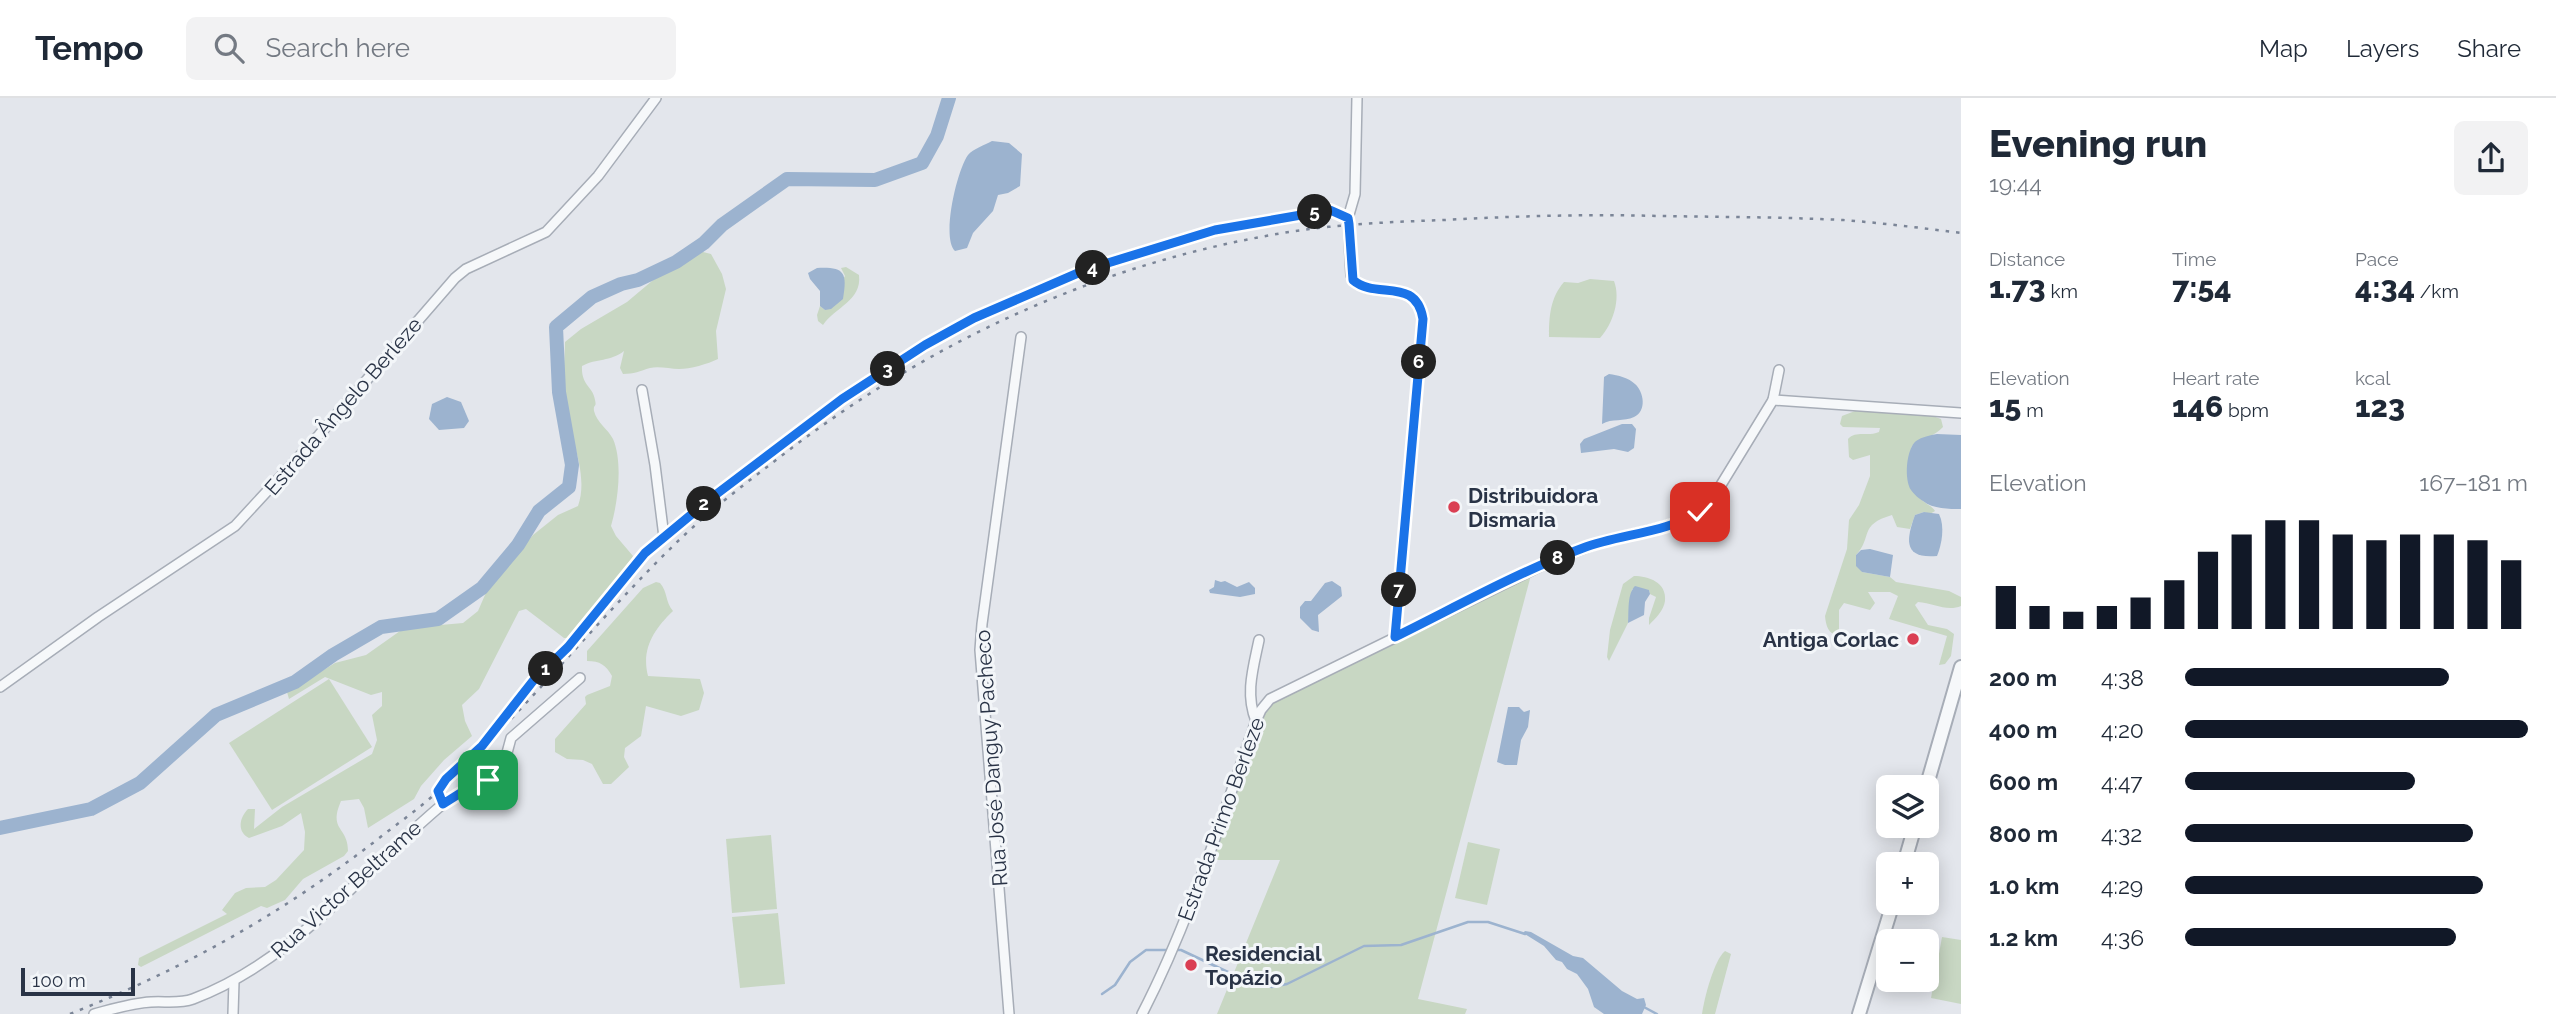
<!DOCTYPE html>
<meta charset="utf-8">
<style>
body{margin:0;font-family:Raleway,sans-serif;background:#f2f2f3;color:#1f2937;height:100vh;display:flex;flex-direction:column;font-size:26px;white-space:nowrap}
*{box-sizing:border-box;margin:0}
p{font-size:23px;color:#747a83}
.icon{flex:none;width:38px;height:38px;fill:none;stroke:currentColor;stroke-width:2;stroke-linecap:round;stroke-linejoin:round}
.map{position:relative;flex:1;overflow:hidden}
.side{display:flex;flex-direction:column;background:#fff;width:595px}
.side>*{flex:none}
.controls{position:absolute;left:1876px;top:677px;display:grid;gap:14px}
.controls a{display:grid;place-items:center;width:63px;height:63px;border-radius:10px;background:#fff;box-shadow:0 4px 18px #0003;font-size:35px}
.scale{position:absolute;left:21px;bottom:18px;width:114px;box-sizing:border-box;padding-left:7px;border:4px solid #293346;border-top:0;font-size:19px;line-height:24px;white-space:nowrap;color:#293346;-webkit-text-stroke:5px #f3f6f9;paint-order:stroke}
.pin{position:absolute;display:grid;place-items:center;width:60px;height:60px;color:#fff;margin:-30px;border-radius:14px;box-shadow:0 4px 10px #0006}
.km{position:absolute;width:35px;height:35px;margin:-18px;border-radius:50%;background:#222;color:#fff;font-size:19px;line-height:35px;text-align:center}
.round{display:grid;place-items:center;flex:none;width:74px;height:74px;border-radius:10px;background:#f2f2f3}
.head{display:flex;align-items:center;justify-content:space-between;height:119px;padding:0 28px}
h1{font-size:38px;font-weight:800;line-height:52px}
.figures{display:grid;grid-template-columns:repeat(3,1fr);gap:10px;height:119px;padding:7px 28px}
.figures div{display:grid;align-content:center}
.figures b{font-size:30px;font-weight:800}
.figures small{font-size:19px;font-weight:400}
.figures p{font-size:19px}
.chart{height:196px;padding:14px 28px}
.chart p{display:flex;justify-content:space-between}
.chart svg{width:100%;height:126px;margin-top:7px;stroke:#111827;stroke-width:6}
ul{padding:0 28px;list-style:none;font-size:23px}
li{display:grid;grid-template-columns:112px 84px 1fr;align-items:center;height:52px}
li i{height:18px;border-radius:9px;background:#111827}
header{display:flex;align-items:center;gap:42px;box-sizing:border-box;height:98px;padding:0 35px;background:#fff;border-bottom:2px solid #e0e1e3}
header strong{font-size:33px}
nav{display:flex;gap:38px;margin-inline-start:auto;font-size:24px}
.search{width:490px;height:63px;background:#f2f2f3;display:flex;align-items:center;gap:18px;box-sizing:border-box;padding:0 24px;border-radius:10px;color:#747a83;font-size:26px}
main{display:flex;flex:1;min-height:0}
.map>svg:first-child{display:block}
</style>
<header>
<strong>Tempo</strong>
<div class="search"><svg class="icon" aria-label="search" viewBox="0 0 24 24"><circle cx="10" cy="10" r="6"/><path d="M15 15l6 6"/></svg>Search here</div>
<nav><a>Map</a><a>Layers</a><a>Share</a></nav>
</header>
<main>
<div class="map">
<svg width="1961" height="916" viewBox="0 0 1961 916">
<rect width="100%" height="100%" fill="#e3e6ec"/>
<g fill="#c8d7c3">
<path d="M699,153L711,156L722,176L726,191L716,233L718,261C708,266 690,271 679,271C670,271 659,268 650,270C640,273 634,276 623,276L620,270L624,253C610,264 597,260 582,268C581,288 593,288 595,302C597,310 593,306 594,313C597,325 608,331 613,341C623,364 618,404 611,428L616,438L633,458L630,467L570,540H564L526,511L519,513L479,591L462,607L465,623L472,638L444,662L421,688L414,701L368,730L364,710L359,701L341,703C328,733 348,728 348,753L344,758L303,781L285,802L267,810L261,808L141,869L138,867L139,860L227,816L222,812L235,795L246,790L265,789L276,782L304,752L305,734L301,715L282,728L249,740C237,734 239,720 248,711H255L254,731L282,709L372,656L377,642L372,617L382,608V594L371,597L325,579L289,601L287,594L335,565L366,557L400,533L418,529L463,525L478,513L488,490L533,437L558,417L578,408C590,374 567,334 564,300C562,282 565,262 565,244L581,231L627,204L652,183Z"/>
<path d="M846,169L859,177C862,203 835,209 823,227L818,223L817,217L820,208L825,212L845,178L841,170Z"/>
<path d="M1590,181L1614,183C1621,201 1613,226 1600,240L1549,239C1549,219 1550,200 1564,184L1578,185Z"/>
<path d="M1855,313L1927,316L1941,321L1943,329C1935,338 1922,341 1912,348C1906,372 1904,383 1922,402C1927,407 1931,407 1935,413L1930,416L1924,414L1915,417L1910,431L1897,429L1892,417C1858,427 1873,439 1856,457L1862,474L1890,479L1896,484L1949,493L1961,499V508C1947,514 1933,505 1918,504L1915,507L1928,527L1947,531L1954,536L1951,558L1945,566L1939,567L1947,538L1889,521L1898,498L1890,494H1868L1875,505L1870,512L1844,505L1839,512V538C1828,536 1826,528 1825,518L1847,451L1849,422L1859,407L1870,378V357L1853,362L1849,359L1848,341C1856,332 1868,339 1879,334L1880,330L1843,329L1840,326L1842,318Z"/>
<polygon points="1531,477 1418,901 1467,911 1465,916 1217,916 1280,762 1208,762 1262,617 1271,605"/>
<path d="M1634,478C1648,478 1667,484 1665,503C1664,512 1655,521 1649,527V520L1656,499L1650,496L1649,492L1632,491L1628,525L1609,563L1607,559L1610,532L1623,486Z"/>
<path d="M656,484L660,485C668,494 665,504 673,513C654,531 641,551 648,578L700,581L704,595L699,612L681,618L646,608L641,638L625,650L624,659L629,669L611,686H603L592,666L583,662L567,661L555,654V641L586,606L585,599L587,597L610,588L612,578C606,567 600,563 587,563V553L643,490Z"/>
<polygon points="329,581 372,649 272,712 229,645"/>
<polygon points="771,737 777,811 732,815 726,741"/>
<polygon points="1468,744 1500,751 1487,807 1455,800"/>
<polygon points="778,815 785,886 740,890 732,819"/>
<polygon points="1942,839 1961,842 1961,906 1931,900"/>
<path d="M1725,853L1731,856L1715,916H1702C1704,901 1714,862 1725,853Z"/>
</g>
<g fill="#9cb3cf">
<path d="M992,43L1009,45L1022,56L1020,88L1008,95L998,97L993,113L973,135L967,150L955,153C941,140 957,72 968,57C973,51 985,47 992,43Z"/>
<path d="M817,170C843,169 848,173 843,201L831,211L825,212L820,208V193L810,181L808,175Z"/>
<path d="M1609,276C1618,277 1629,280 1635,286C1644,294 1647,313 1634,319C1624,324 1612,320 1602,326L1604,279Z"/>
<polygon points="447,299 461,304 469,323 464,330 439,332 429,321 432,306"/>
<polygon points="1622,326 1632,326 1636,331 1634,350 1628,354 1614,351 1581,355 1580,346 1584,341"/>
<path d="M1937,336L1961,337V411C1949,411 1933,411 1923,403C1919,401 1913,395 1911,392C1904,382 1906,351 1916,343C1922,339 1930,337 1937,336Z"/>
<path d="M1924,414L1939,416C1945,428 1942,446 1937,458C1903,461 1906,442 1915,417Z"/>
<polygon points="1870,451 1893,457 1890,479 1862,474 1856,468 1856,457 1861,452"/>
<polygon points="1215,482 1221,484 1225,483 1237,489 1249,484 1255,490 1255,496 1240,499 1210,495 1209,492 1214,489"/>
<polygon points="1332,483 1341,489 1342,498 1318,517 1319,534 1312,532 1300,520 1300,509 1305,503 1311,503 1325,485"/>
<path d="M1635,488L1649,492L1650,496L1645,504L1644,517L1628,525C1629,513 1627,496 1635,488Z"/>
<polygon points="1508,609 1519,609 1524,614 1530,612 1528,629 1521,642 1517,667 1505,667 1497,664"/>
<polygon points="1525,833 1531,834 1573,858 1583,860 1622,893 1637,901 1644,900 1646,907 1642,916 1604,916 1594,909 1588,891 1577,876 1567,871 1562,864 1556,862 1544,848 1523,835"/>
</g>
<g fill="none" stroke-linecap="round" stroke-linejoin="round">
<g stroke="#9cb3cf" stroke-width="2.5">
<polyline points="1176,852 1181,852 1245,882 1272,889 1287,886 1364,848 1401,847 1468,824 1488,824 1525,836"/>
<polyline points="1102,896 1115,887 1130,864 1146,852 1170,852"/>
<polyline points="1642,908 1657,916"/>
</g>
<polyline stroke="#9cb3cf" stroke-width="14" points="0,730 91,711 140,685 216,617 295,584 333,557 381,529 438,521 482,490 518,447 539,413 569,389 572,367 559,294 556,229 592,199 621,186 638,182 676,164 704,145 722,127 787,81 875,82 922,65 937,38 949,0"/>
<g stroke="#a7adb7" stroke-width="12">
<g id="minor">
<path d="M1357,0L1355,96L1348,120L1351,177C1364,206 1415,174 1423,221L1395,539"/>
<polyline points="642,292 655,367 664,439"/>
<polyline points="1773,302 1779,272"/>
<polyline points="0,589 98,519 235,428 319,337 455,180 466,171 546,134 598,78 656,0"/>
<path d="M1256,623C1245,596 1253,571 1259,542"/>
<polyline points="443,706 438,693 446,681 482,648 533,583 568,549 645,455 710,402 842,301 925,247 974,220 1085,172 1215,132 1330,112 1348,120"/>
<path d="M94,916C113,911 132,905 151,904C165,903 179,906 193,901C296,862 361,774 443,706L462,693L495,679L504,666L511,640L580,580"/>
<polyline points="233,916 234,883"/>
<polyline points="1009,916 980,552 982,526 1021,239"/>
<path d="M1142,916C1190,823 1221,721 1256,623L1261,612L1270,601L1551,463L1602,444L1662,429L1692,420L1713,400L1773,302L1961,315"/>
</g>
</g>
<g stroke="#a7adb7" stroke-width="16">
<g id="tertiary">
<polyline points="1926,690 1961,569"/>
<polyline points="1904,766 1915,728"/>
<polyline points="1859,916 1893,805"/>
</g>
</g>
<use href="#minor" stroke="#f6f8fa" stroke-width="9"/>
<use href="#tertiary" stroke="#f6f8fa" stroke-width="12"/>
<path stroke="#7b8597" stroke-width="2.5" stroke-dasharray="3.5 7" stroke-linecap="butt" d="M70,916C185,870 280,817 378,741C398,725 419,711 437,694C522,617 594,525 676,445C707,415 742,388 776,362C925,246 1095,166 1283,135C1336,126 1390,124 1444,122C1516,118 1587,116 1660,118C1721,119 1782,119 1843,122C1882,125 1922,130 1961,135"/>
</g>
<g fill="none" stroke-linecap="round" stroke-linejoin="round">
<g stroke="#fff" stroke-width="14">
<path id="route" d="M488,682L462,694L443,706L438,693L446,681L482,648L533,583L568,549L645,455L710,401L842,301L925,247L974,220L1085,172L1215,132L1330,112L1348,120L1349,126L1353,182C1376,202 1416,178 1423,221L1395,539C1456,509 1518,474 1583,450C1621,436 1665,435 1700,414"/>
</g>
<use href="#route" stroke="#1a73e8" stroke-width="9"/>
</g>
<g fill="#da3f53" stroke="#f3f6f9" stroke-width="2.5">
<circle cx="1454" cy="409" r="7"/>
<circle cx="1913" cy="541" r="7"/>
<circle cx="1191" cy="867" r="7"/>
</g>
<g text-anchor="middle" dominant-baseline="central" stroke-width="6" stroke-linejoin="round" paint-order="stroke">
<g font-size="21" fill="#293346" stroke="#f3f6f9">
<text transform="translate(343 308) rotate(-49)">Estrada Ângelo Berleze</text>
<text transform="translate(991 660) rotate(-94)">Rua José Danguy Pacheco</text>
<text transform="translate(1221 721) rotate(-70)">Estrada Primo Berleze</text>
<text transform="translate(346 791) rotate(-42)">Rua Victor Beltrame</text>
</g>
<g font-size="21" font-weight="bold" fill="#293346" stroke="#f3f6f9" text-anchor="start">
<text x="1468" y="397">Distribuidora<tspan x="1468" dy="24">Dismaria</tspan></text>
<text x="1899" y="541" text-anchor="end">Antiga Corlac</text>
<text x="1205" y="855">Residencial<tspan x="1205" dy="24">Topázio</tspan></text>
</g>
</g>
</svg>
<div class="controls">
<a><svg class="icon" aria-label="layers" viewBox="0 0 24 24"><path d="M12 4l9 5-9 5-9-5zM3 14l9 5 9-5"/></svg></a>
<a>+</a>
<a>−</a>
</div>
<div class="scale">100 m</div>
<div class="pin" style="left:488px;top:682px;background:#1e9e55"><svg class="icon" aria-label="arrive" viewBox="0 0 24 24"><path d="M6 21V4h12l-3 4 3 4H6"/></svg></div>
<div class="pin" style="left:1700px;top:414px;background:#d93025"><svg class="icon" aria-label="check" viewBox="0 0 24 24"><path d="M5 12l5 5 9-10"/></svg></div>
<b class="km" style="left:546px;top:571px">1</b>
<b class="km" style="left:704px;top:406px">2</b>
<b class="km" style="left:888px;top:271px">3</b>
<b class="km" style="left:1093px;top:170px">4</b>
<b class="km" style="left:1315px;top:114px">5</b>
<b class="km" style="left:1419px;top:264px">6</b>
<b class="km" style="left:1399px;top:492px">7</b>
<b class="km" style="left:1558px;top:460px">8</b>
</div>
<section class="side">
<div class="head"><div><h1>Evening run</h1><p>19:44</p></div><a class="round"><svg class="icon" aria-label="share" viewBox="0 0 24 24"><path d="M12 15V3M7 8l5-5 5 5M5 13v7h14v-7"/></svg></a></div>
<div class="figures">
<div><p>Distance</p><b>1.73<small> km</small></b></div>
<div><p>Time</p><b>7:54</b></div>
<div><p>Pace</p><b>4:34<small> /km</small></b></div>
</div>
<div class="figures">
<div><p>Elevation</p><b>15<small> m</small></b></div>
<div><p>Heart rate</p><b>146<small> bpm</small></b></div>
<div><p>kcal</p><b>123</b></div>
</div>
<div class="chart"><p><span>Elevation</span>167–181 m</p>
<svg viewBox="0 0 160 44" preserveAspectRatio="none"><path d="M5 44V29M15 44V36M25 44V38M35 44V36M45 44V33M55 44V27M65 44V17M75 44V11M85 44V6M95 44V6M105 44V11M115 44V13M125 44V11M135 44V11M145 44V13M155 44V20"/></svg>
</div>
<ul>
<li><b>200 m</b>4:38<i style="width:77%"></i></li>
<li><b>400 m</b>4:20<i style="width:100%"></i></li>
<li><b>600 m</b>4:47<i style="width:67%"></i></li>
<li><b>800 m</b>4:32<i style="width:84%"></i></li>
<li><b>1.0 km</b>4:29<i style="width:87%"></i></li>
<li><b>1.2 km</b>4:36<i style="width:79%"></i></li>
</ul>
</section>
</main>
